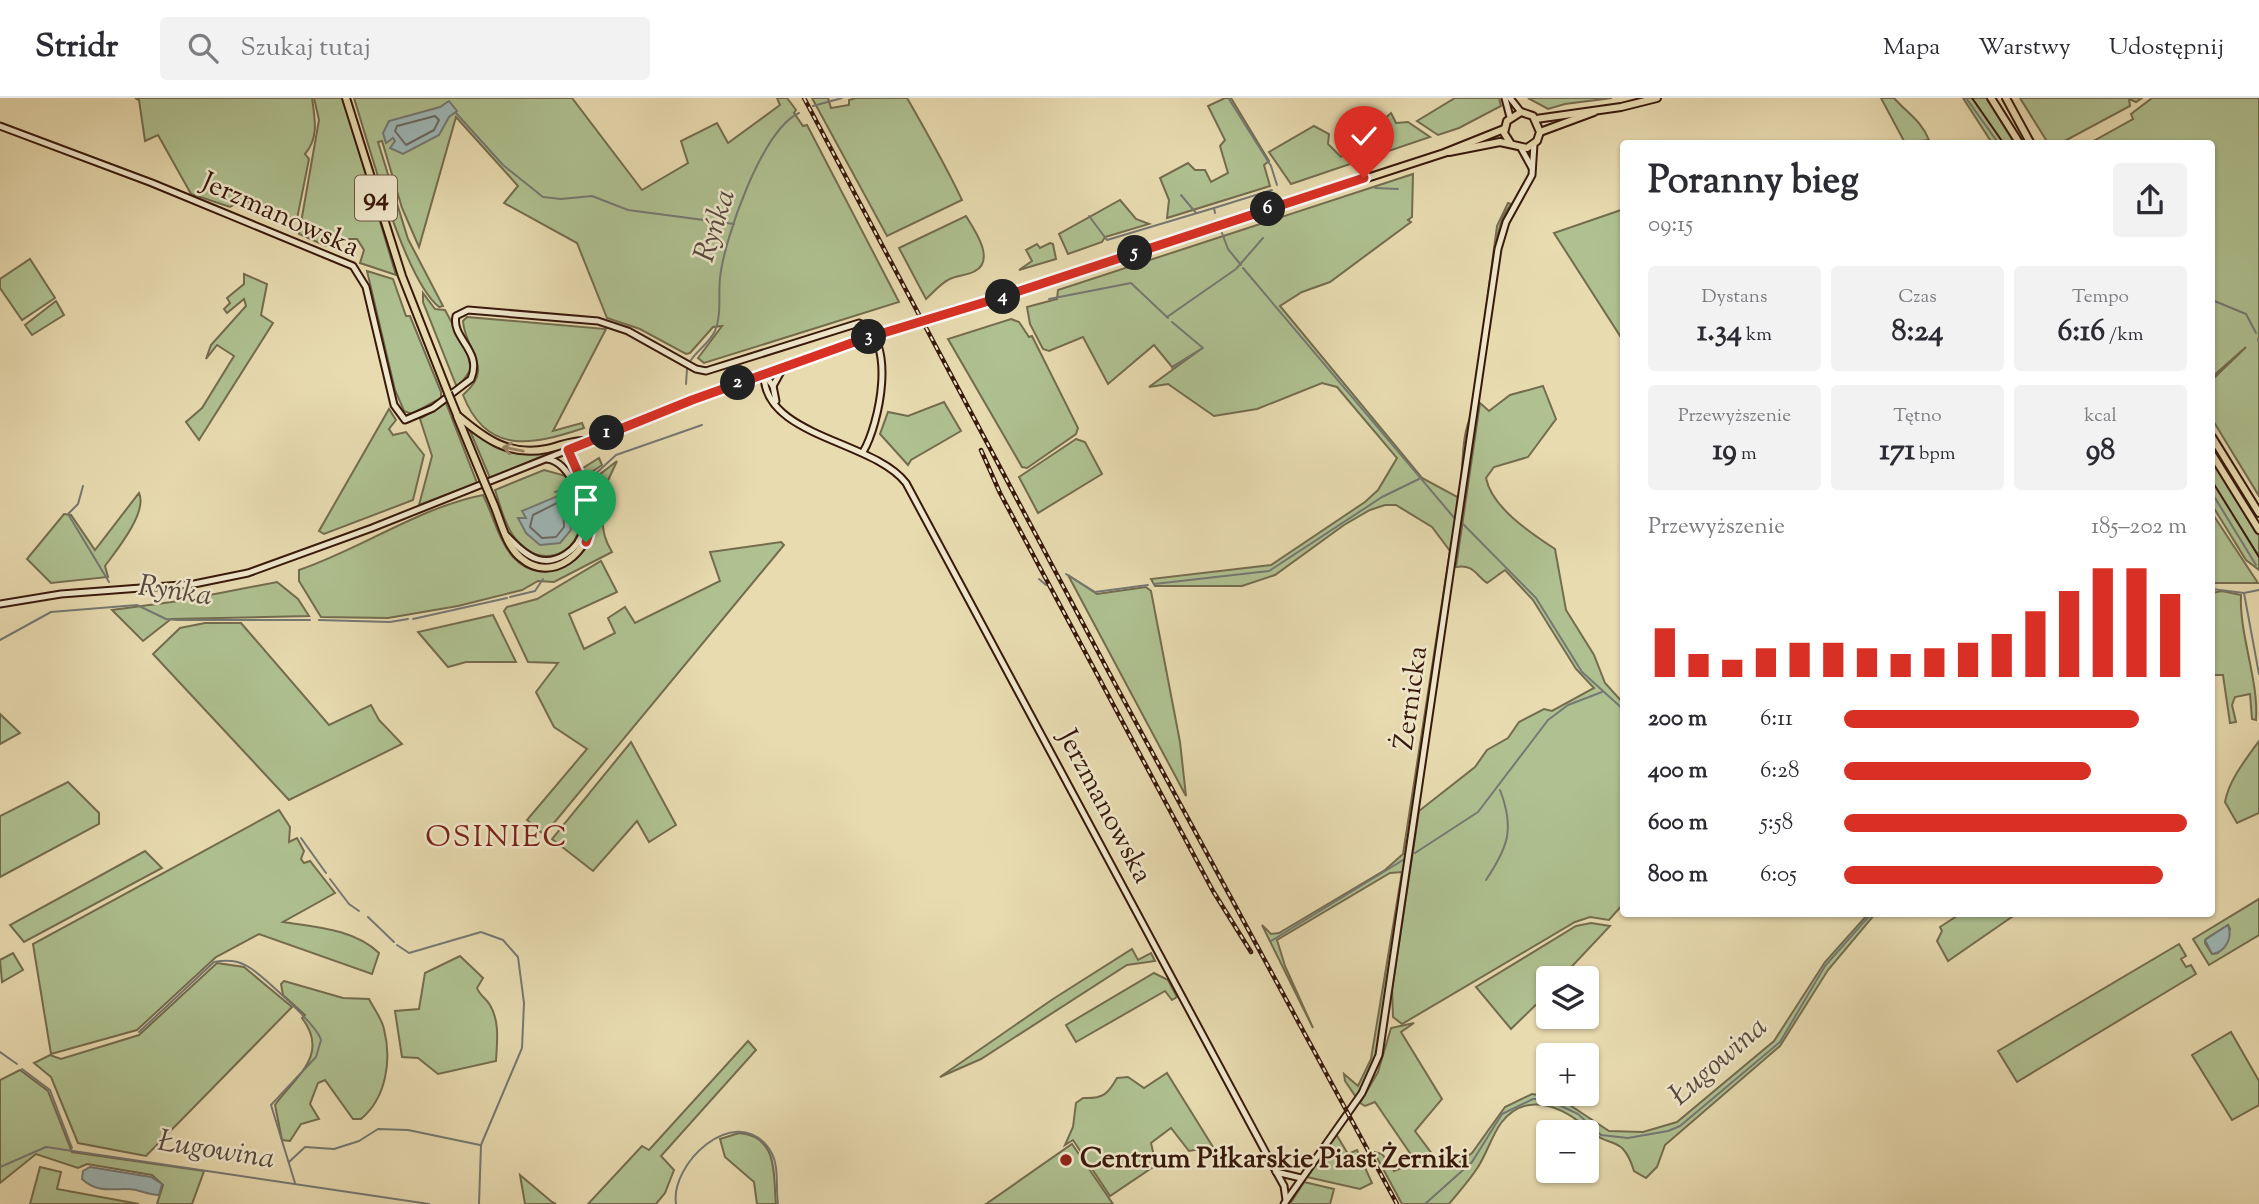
<!DOCTYPE html>
<html lang="pl">
<meta charset="utf-8">
<style>
body{margin:0;font-family:"Sorts Mill Goudy",serif;background:#f2f2f3;color:#2b2b33;height:100vh;display:flex;flex-direction:column;font-size:26px;white-space:nowrap}
*{box-sizing:border-box;margin:0}
p{font-size:23px;color:#7c7c81}
.icon{flex:none;width:38px;height:38px;fill:none;stroke:currentColor;stroke-width:2;stroke-linecap:round;stroke-linejoin:round}
.map{position:relative;flex:1;overflow:hidden}
.side{position:absolute;left:1620px;top:42px;width:595px;height:777px;display:flex;flex-direction:column;background:#fff;border-radius:7px;box-shadow:0 2px 5px #0004}
.side>*{flex:none}
.tools{position:absolute;left:1536px;top:868px;display:grid;gap:14px}
.tools a{display:grid;place-items:center;width:63px;height:63px;border-radius:7px;background:#fff;box-shadow:0 2px 5px #0004;font-size:35px}
.pin{position:absolute;display:grid;place-items:center;width:60px;height:60px;color:#fff;margin:-72px -30px;border-radius:50% 50% 50% 0;rotate:-45deg;box-shadow:0 0 7px #0007}
.pin .icon{rotate:45deg}
.km{position:absolute;width:35px;height:35px;margin:-18px;border-radius:50%;background:#222;color:#fff;font-size:19px;line-height:35px;text-align:center}
.round{display:grid;place-items:center;flex:none;width:74px;height:74px;border-radius:7px;background:#f2f2f3}
.summary{display:flex;align-items:center;justify-content:space-between;height:119px;padding:0 28px}
h1{font-size:38px;font-weight:700;line-height:52px}
.stats{display:grid;grid-template-columns:repeat(3,1fr);gap:10px;height:119px;padding:7px 28px}
.stats div{display:grid;align-content:center;border-radius:7px;background:#f2f2f3;text-align:center}
.stats b{font-size:30px;font-weight:700}
.stats small{font-size:19px;font-weight:400}
.stats p{font-size:19px}
.chart{height:196px;padding:14px 28px}
.chart p{display:flex;justify-content:space-between}
.chart svg{width:100%;height:126px;margin-top:7px;stroke:#d93025;stroke-width:6}
ul{padding:0 28px;list-style:none;font-size:23px}
li{display:grid;grid-template-columns:112px 84px 1fr;align-items:center;height:52px}
li i{height:18px;border-radius:9px;background:#d93025}
header{display:flex;align-items:center;gap:42px;box-sizing:border-box;height:98px;padding:0 35px;background:#fff;border-bottom:2px solid #e1e1e2}
header strong{font-size:33px}
nav{display:flex;gap:38px;margin-inline-start:auto;font-size:24px}
.search{width:490px;height:63px;background:#f2f2f3;display:flex;align-items:center;gap:18px;box-sizing:border-box;padding:0 24px;border-radius:7px;color:#7c7c81;font-size:26px}
.map>svg:first-child{display:block}
</style>
<header>
<strong>Stridr</strong>
<div class="search"><svg class="icon" aria-label="search" viewBox="0 0 24 24"><circle cx="10" cy="10" r="6"/><path d="M15 15l6 6"/></svg>Szukaj tutaj</div>
<nav><a>Mapa</a><a>Warstwy</a><a>Udostępnij</a></nav>
</header>
<div class="map">
<svg width="2259" height="1106" viewBox="0 0 2259 1106">
<rect width="100%" height="100%" fill="#e8dbb0"/>
<filter id="stains"><feTurbulence type="fractalNoise" baseFrequency=".00286" numOctaves="4"/><feColorMatrix values="0 0 0 0 .2 0 0 0 0 .09 0 0 0 0 .02 0 0 0 .5 -.17"/></filter>
<radialGradient id="worn" r=".72"><stop offset=".6" stop-color="#630" stop-opacity="0"/><stop offset="1" stop-color="#630" stop-opacity=".3"/></radialGradient>
<g fill="#afc191" stroke="#746c4e" stroke-width="2" fill-rule="evenodd">
<path d="M135,0H312C315,21 319,40 305,56L309,61L297,121C276,119 251,94 230,109L191,96L158,37L145,43L139,2Z"/>
<polygon points="314,0 343,0 396,177 360,165 364,152 357,141 343,141 326,148 299,136 319,22"/>
<path d="M354,0H572L642,92L688,65L681,43L717,25L728,45L780,7L777,0H787L796,12L794,15L803,28L807,27L899,204L704,265L698,260L722,228L713,229L690,255L686,256L640,231L607,220L577,145L504,105L518,88L456,19L419,149L402,110L382,43L378,44L408,141L443,208L439,209C404,181 369,47 354,0Z"/>
<path d="M812,0H828L831,10L849,7V2L856,0H907C926,33 946,68 962,102L887,138Z"/>
<polygon points="1225,0 1231,0 1269,63 1264,67 1270,88 1167,120 1169,102 1160,80 1188,65 1195,72 1205,72 1211,84 1228,75 1220,48 1225,42 1208,8"/>
<polygon points="1455,0 1499,0 1501,8 1459,30 1438,37 1417,23"/>
<polygon points="1528,0 1612,0 1565,6 1548,11"/>
<path d="M1881,0H1894C1907,15 1921,22 1929,42L1905,45Z"/>
<polygon points="1963,0 1988,0 2017,45 1992,45"/>
<polygon points="2020,0 2142,0 2136,4 2129,1 2130,8 2061,45 2048,45"/>
<polygon points="2152,0 2259,0 2259,398 2212,321 2212,282 2246,249 2212,279 2212,46 2090,45 2133,21 2131,16"/>
<polygon points="1391,15 1396,25 1408,24 1430,39 1291,86 1269,54 1314,28 1329,36 1328,46 1341,59"/>
<path d="M1413,76L1412,119L1408,122L1411,124L1330,184L1302,194L1280,208L1422,380L1459,400C1464,374 1460,338 1472,316L1497,128L1508,105L1511,106C1495,127 1496,152 1494,177L1378,950L1372,971L1356,999L1345,983L1344,976L1358,988L1371,961L1402,774L1390,775L1277,842L1285,868L1313,930L1262,827L1271,836L1279,835L1385,772L1403,756L1450,453L1432,429L1396,407H1385L1370,412L1344,427L1275,477L1242,488H1155L1151,481L1271,467L1365,404L1378,392L1397,360L1337,289L1322,285L1257,311L1214,318L1168,286L1149,289L1201,251L1172,269L1154,247L1108,286L1083,239L1049,253L1043,251L1030,226L1027,209L1057,201L1058,192Z"/>
<polygon points="1120,102 1136,121 1149,126 1105,139 1102,144 1068,156 1059,136"/>
<polygon points="1624,111 1624,244 1554,135"/>
<path d="M966,118C974,131 996,162 975,173C967,178 956,177 948,182C940,186 933,195 926,201L899,150Z"/>
<polygon points="1050,145 1053,146 1056,161 1019,172 1032,163 1026,152 1037,146 1040,150"/>
<polygon points="30,161 55,200 22,222 0,190 0,181"/>
<polygon points="367,173 393,181 406,218 410,218 441,294 441,300 412,316 404,313 395,292"/>
<polygon points="244,176 267,186 261,217 273,225 199,342 186,324 202,310 234,258 217,247 206,261 211,247 246,208 244,201 227,215 224,211 230,205 227,200 244,186"/>
<polygon points="423,195 435,211 445,212 467,253 471,271 460,287 456,287 423,204"/>
<polygon points="56,203 64,217 32,237 25,227"/>
<path d="M467,219L606,231L553,333L582,325L584,330C533,347 487,358 463,297C496,269 465,254 463,223Z"/>
<polygon points="1011,221 1019,224 1029,239 1032,238 1078,330 1076,336 1027,370 1022,369 948,241"/>
<path d="M1543,288L1556,321L1528,359L1494,369L1486,380C1492,410 1531,435 1555,451L1566,512L1594,557L1605,585L1624,606V805L1609,822L1590,819L1575,824L1402,926L1393,919L1392,891L1419,713L1475,669L1487,652L1508,640L1519,624L1544,611L1552,613L1594,590L1576,571L1533,502L1505,472L1487,485C1475,476 1473,466 1456,469L1480,305L1489,313L1510,297Z"/>
<polygon points="944,304 961,333 911,362 908,367 880,336 888,314 908,318"/>
<polygon points="446,305 477,385 419,407 432,358 420,321"/>
<polygon points="389,311 396,322 389,331 393,337 406,334 424,357 413,402 324,436 319,433"/>
<path d="M468,328C487,348 512,360 541,355C548,354 556,351 562,350L490,380Z"/>
<polygon points="1076,341 1085,344 1102,376 1038,415 1019,379"/>
<path d="M599,360L602,367L589,376L591,383L617,363L597,406C607,425 598,431 612,454L554,484L538,483L522,492L458,508L388,520L321,519L299,483V472C361,451 418,410 483,397C493,417 499,444 514,460C546,494 597,458 596,418C595,402 586,387 580,372Z"/>
<polygon points="2212,362 2259,438 2259,472 2246,462 2212,407"/>
<path d="M544,372L566,378C572,394 583,414 579,431C573,459 539,467 520,446C506,432 501,410 495,392Z"/>
<path d="M139,395C148,414 116,453 105,468L108,479L51,485L27,461L64,416L71,417L95,452Z"/>
<polygon points="2212,415 2258,485 2212,485"/>
<polygon points="781,444 784,447 544,737 527,722 587,651 554,629 536,594 558,565 528,564 504,513 507,509 537,501 601,463 617,494 569,516 584,551 615,535 608,520 625,509 635,525 720,483 710,454"/>
<polygon points="1068,477 1097,496 1146,489 1151,493 1180,644 1186,698"/>
<polygon points="277,484 298,501 309,518 171,521 143,543 112,512 179,503"/>
<path d="M2222,493L2241,497C2239,536 2259,583 2256,622L2252,621L2250,596L2235,599L2232,607L2236,624L2230,625L2223,577H2212V495Z"/>
<polygon points="493,517 516,564 466,564 448,569 418,534"/>
<polygon points="205,525 241,525 329,627 371,607 379,622 402,646 289,702 153,556 180,530"/>
<polygon points="0,616 20,635 0,646"/>
<path d="M2259,643V715L2237,725L2225,704C2229,682 2246,661 2259,643Z"/>
<polygon points="631,644 676,727 649,744 637,723 593,773 552,741"/>
<polygon points="68,684 99,715 99,726 0,779 0,718"/>
<path d="M279,712L290,729L289,744L297,740L304,753L301,761L304,765L310,763L335,795L283,824C315,829 354,831 379,855L372,876L259,836L216,859L137,932L51,956L33,846Z"/>
<polygon points="145,753 162,770 24,844 10,827"/>
<path d="M2259,801V837L2209,867L2193,841ZM2228,827L2230,831L2218,855L2212,856L2205,845L2206,841Z"/>
<path d="M1868,816H1875L1828,872L1780,948L1665,1047L1657,1069L1646,1080L1634,1073C1622,1035 1611,1052 1589,1032C1565,1010 1527,991 1501,1025C1491,1039 1486,1058 1476,1072C1468,1084 1458,1095 1449,1106H1402L1374,1054L1382,1056L1394,1073L1416,1064L1375,1004L1365,1008L1360,1005L1378,974L1391,930L1414,925L1401,934L1442,1001L1415,1033L1433,1057L1450,1071L1472,1055L1505,1009L1532,996L1559,1000L1609,1033L1643,1034L1677,1024L1774,943L1825,864Z"/>
<polygon points="1960,816 2016,816 1948,863 1937,843 1942,833 1940,829"/>
<polygon points="1591,825 1610,828 1561,880 1549,880 1549,894 1511,931 1476,889 1576,828"/>
<polygon points="2179,846 2186,858 2181,861 2186,869 2191,867 2196,876 2017,984 1998,953"/>
<polygon points="1132,851 1138,862 1151,855 1155,863 1127,867 981,961 940,979 1053,901"/>
<polygon points="13,855 23,872 2,884 0,862"/>
<path d="M460,858L483,880L477,890C480,898 486,900 490,907C500,924 497,944 496,963L438,976L418,960L402,959L395,913L419,911L425,875Z"/>
<polygon points="217,865 244,869 292,909 146,1058 78,1045 51,979 34,965 50,957 61,961 139,937"/>
<polygon points="1154,875 1168,882 1177,899 1172,902 1165,893 1076,944 1066,927"/>
<path d="M284,883L343,900L369,901C374,911 382,921 384,931C392,963 386,1000 361,1021H353L325,982L318,985L310,1006L319,1021L301,1026L290,1043L282,1042L275,1007C296,978 330,957 302,920L305,917L283,897L281,886Z"/>
<polygon points="2231,934 2259,983 2259,1007 2232,1022 2192,957"/>
<polygon points="748,943 756,952 661,1058 674,1072 665,1095 656,1106 588,1106 642,1048 649,1052"/>
<polygon points="20,972 48,993 72,1054 204,1073 192,1106 157,1106 163,1087 152,1077 87,1066 78,1070 36,1056 0,1085 0,982"/>
<path d="M1167,975L1213,1049L1189,1053L1171,1030L1151,1045L1156,1067L1110,1098L1073,1042L1065,1047L1073,1029L1076,1005L1083,1000C1103,1001 1108,996 1117,980L1128,979L1144,990Z"/>
<path d="M739,1035C779,1038 773,1078 776,1106H757L754,1084L725,1059L720,1041Z"/>
<polygon points="1336,1036 1348,1056 1357,1052 1372,1085 1360,1091 1307,1079"/>
<polygon points="1072,1046 1113,1106 986,1106"/>
<polygon points="40,1069 61,1074 57,1091 139,1106 30,1106"/>
<polygon points="520,1077 552,1104 556,1106 525,1106"/>
<polygon points="1304,1084 1334,1091 1330,1106 1290,1106"/>
</g>
<g fill="#9eb8b8" stroke="#757873" stroke-width="2">
<polygon points="449,3 457,13 449,19 439,37 403,56 390,50 395,43 393,40 386,45 383,35 389,23 440,9"/>
<polygon points="560,397 567,401 571,432 560,445 540,447 526,435 518,420 526,420 522,413"/>
<path d="M2228,827C2233,839 2226,854 2212,856L2205,842Z"/>
<path d="M90,1069L151,1079L162,1086L159,1097C150,1097 145,1094 136,1092C118,1088 100,1098 82,1081L83,1073Z"/>
</g>
<g fill="none" stroke-linecap="round" stroke-linejoin="round">
<g stroke="#6b6862" stroke-width="2">
<polygon points="435,18 439,22 434,32 406,47 395,33 397,28"/>
<polygon points="557,405 563,412 564,429 556,439 542,440 530,429 533,417"/>
</g>
<g stroke="#757873" stroke-width="2">
<polyline points="1966,0 1999,46"/>
<polyline points="1229,1 1271,68 1277,87"/>
<polyline points="813,8 842,0"/>
<polyline points="456,15 503,67 543,99 561,101 592,98 628,112 734,126"/>
<polyline points="1375,90 1398,91"/>
<polyline points="1181,97 1196,115"/>
<polyline points="1214,110 1272,92"/>
<polyline points="1089,118 1107,142 1214,110 1215,115"/>
<polyline points="1222,135 1228,151 1241,167"/>
<polyline points="1243,170 1456,422"/>
<polyline points="1049,201 1131,185 1168,220"/>
<polyline points="2212,202 2246,216 2256,235"/>
<polyline points="1167,219 1236,171 1263,140"/>
<polyline points="1172,224 1203,250 1172,270"/>
<polyline points="2258,241 2259,245"/>
<path d="M691,262C698,252 710,244 715,233C722,216 718,197 720,180C724,141 762,32 799,15"/>
<polyline points="686,286 687,271"/>
<polyline points="591,380 616,357 702,327"/>
<polyline points="83,388 78,406 68,416 109,484"/>
<polyline points="555,394 567,390"/>
<polyline points="2212,395 2256,467"/>
<polyline points="1461,424 1536,500 1582,574 1624,612"/>
<polyline points="1066,476 1095,494 1148,487"/>
<polyline points="1039,481 1046,487"/>
<polyline points="1154,486 1269,473 1382,399 1419,381"/>
<polyline points="2212,491 2244,495 2259,492"/>
<polyline points="2244,495 2259,576"/>
<polyline points="510,499 535,493 543,481"/>
<polyline points="413,521 507,500"/>
<polyline points="319,522 390,524 408,521"/>
<polyline points="0,542 51,514 137,507 166,521 177,522 310,522"/>
<polyline points="301,740 326,775"/>
<polyline points="1415,755 1478,714 1548,622 1568,607 1602,594"/>
<polyline points="330,781 349,806 359,813"/>
<path d="M1486,782C1508,749 1515,731 1500,692"/>
<polyline points="368,819 394,844"/>
<polyline points="1271,843 1403,762"/>
<polyline points="397,847 409,855 481,834 503,842 518,859 524,905 522,950 481,1047 479,1106"/>
<path d="M139,934L214,864C224,862 237,862 247,868C261,876 317,927 321,942L316,959L271,1007L295,1085"/>
<polyline points="0,954 17,966"/>
<polyline points="22,971 50,992 72,1050"/>
<polyline points="289,1064 305,1049 334,1051 359,1043 378,1031 408,1032 480,1047"/>
<polyline points="0,1069 46,1049 429,1106"/>
<path d="M676,1106C670,1066 733,1006 767,1048C781,1065 775,1086 778,1106"/>
<polyline points="1425,1106 1472,1064 1502,1016 1533,1001 1546,1001 1578,1016 1601,1037 1628,1040 1668,1033 1680,1028 1780,944 1825,868 1871,816"/>
</g>
<g stroke="#38180b" stroke-width="9">
<g id="secondary">
<polyline points="1505,0 1510,19"/>
<polyline points="1510,0 1521,14"/>
<path d="M0,28L152,85L353,168L366,189L394,307L405,322L433,310L471,281C483,252 451,241 456,218L468,212L598,223L628,233L696,271L706,273L859,225C898,241 879,327 863,354"/>
<polyline points="1521,50 1532,70"/>
<path d="M764,276C763,339 873,342 906,385L1273,1068L1284,1088L1286,1102"/>
<polyline points="765,277 773,288 776,303"/>
<polyline points="773,288 783,270"/>
<path d="M507,438C515,446 525,457 537,461C556,467 579,452 583,432C587,410 571,364 547,361"/>
<polyline points="0,506 61,496 194,486 248,475 372,430 568,352"/>
<polyline points="1276,1074 1301,1080"/>
<polyline points="1284,1106 1362,995 1379,957 1498,151 1506,124 1532,77 1534,46"/>
</g>
</g>
<g stroke="#38180b" stroke-width="10">
<g id="primary">
<polyline points="346,0 402,178 448,295"/>
<polyline points="1991,0 2020,46"/>
<polyline points="2006,0 2031,46"/>
<polyline points="1536,21 1621,9 1657,0"/>
<polyline points="1540,34 1594,14"/>
<polyline points="1449,54 1500,44 1527,50 1537,43 1540,34 1533,18 1521,14 1507,23 1504,35 1511,46"/>
<polyline points="956,211 992,202 1444,55 1504,31"/>
<path d="M457,317C484,340 509,359 547,351C561,348 571,342 586,343"/>
<polyline points="457,318 483,381"/>
<polyline points="2212,339 2259,415"/>
<polyline points="2212,356 2259,432"/>
<path d="M494,407C501,424 506,448 521,460C552,487 592,453 591,418C591,396 576,372 568,352L692,302L867,239"/>
</g>
</g>
<use href="#secondary" stroke="#f0e8cc" stroke-width="5"/>
<use href="#primary" stroke="#e8dbb0" stroke-width="6"/>
<g stroke="#38180b" stroke-width="2">
<polyline points="1972,0 2004,46"/>
<polyline points="2212,383 2259,459"/>
</g>
<g stroke="#38180b" stroke-width="4.5">
<g id="rail">
<polyline points="804,0 1114,584 1397,1106"/>
<polyline points="981,352 1000,395 1213,793 1251,854"/>
</g>
</g>
<use href="#rail" stroke="#f0e8cc" stroke-width="2" stroke-dasharray="5" stroke-linecap="butt"/>
<g stroke="#38180b" stroke-width="10" stroke-linecap="butt">
<g id="primary-bridge">
<polyline points="867,239 956,211"/>
<polyline points="448,295 457,317"/>
<polyline points="483,381 494,407"/>
</g>
</g>
<use href="#primary-bridge" stroke="#e8dbb0" stroke-width="6"/>
</g>
<defs><path id="oneway-shaft" d="M-6 0H5M1.5-3L5.5 0L1.5 3" fill="none" stroke-width="1.6" stroke-linecap="round" stroke-linejoin="round" transform="scale(1.75)"/></defs>
<use stroke="#998366" href="#oneway-shaft" transform="translate(513 351) rotate(-169)"/>
<g fill="none" stroke-linecap="round" stroke-linejoin="round">
<g stroke="#fff" stroke-width="14">
<path id="route" d="M586,444C599,412 580,381 568,352L692,302L860,242L992,202L1364,80"/>
</g>
<use href="#route" stroke="#d93025" stroke-width="9"/>
</g>
<circle fill="#8f2418" stroke="#f0e8cc" stroke-width="2.5" cx="1066" cy="1062" r="7"/>
<g text-anchor="middle" dominant-baseline="central" stroke-width="5" stroke-linejoin="round" paint-order="stroke">
<rect fill="#f0e8cc" stroke="#6f5645" stroke-width="2" x="355" y="77.5" width="42" height="45" rx="5"/>
<g font-size="26" font-weight="bold" fill="#38180b">
<text x="376" y="100">94</text>
</g>
<g font-size="28" fill="#38180b" stroke="#f0e8cc">
<text transform="translate(280 118) rotate(24)">Jerzmanowska</text>
<text transform="translate(1412 600) rotate(-82)">Żernicka</text>
<text transform="translate(1104 709) rotate(62)">Jerzmanowska</text>
</g>
<g font-size="28" font-weight="bold" fill="#38180b" stroke="#f0e8cc" text-anchor="start">
<text x="1080" y="1062">Centrum Piłkarskie Piast Żerniki</text>
</g>
<g font-size="30" font-style="italic" fill="#57483f" stroke="#f0e8cc">
<text transform="translate(716 128) rotate(-72)">Ryńka</text>
<text transform="translate(175 494) rotate(8)">Ryńka</text>
<text transform="translate(1719 964) rotate(-41)">Ługowina</text>
<text transform="translate(216 1053) rotate(9)">Ługowina</text>
</g>
<g font-size="30" letter-spacing="2" fill="#7a1f14" stroke="#f0e8cc">
<text x="497" y="740">OSINIEC</text>
</g>
</g>
<rect width="100%" height="100%" filter="url(#stains)"/>
<rect width="100%" height="100%" fill="url(#worn)"/>
</svg>
<div class="tools">
<a><svg class="icon" aria-label="layers" viewBox="0 0 24 24"><path d="M12 4l9 5-9 5-9-5zM3 14l9 5 9-5"/></svg></a>
<a>+</a>
<a>−</a>
</div>
<div class="pin" style="left:586px;top:444px;background:#1e9e55"><svg class="icon" aria-label="arrive" viewBox="0 0 24 24"><path d="M6 21V4h12l-3 4 3 4H6"/></svg></div>
<div class="pin" style="left:1364px;top:80px;background:#d93025"><svg class="icon" aria-label="check" viewBox="0 0 24 24"><path d="M5 12l5 5 9-10"/></svg></div>
<b class="km" style="left:607px;top:335px">1</b>
<b class="km" style="left:738px;top:285px">2</b>
<b class="km" style="left:869px;top:239px">3</b>
<b class="km" style="left:1003px;top:199px">4</b>
<b class="km" style="left:1135px;top:155px">5</b>
<b class="km" style="left:1268px;top:111px">6</b>
<section class="side">
<div class="summary"><div><h1>Poranny bieg</h1><p>09:15</p></div><a class="round"><svg class="icon" aria-label="share" viewBox="0 0 24 24"><path d="M12 15V3M7 8l5-5 5 5M5 13v7h14v-7"/></svg></a></div>
<div class="stats">
<div><p>Dystans</p><b>1.34<small> km</small></b></div>
<div><p>Czas</p><b>8:24</b></div>
<div><p>Tempo</p><b>6:16<small> /km</small></b></div>
</div>
<div class="stats">
<div><p>Przewyższenie</p><b>19<small> m</small></b></div>
<div><p>Tętno</p><b>171<small> bpm</small></b></div>
<div><p>kcal</p><b>98</b></div>
</div>
<div class="chart"><p><span>Przewyższenie</span>185–202 m</p>
<svg viewBox="0 0 160 44" preserveAspectRatio="none"><path d="M5 44V27M15 44V36M25 44V38M35 44V34M45 44V32M55 44V32M65 44V34M75 44V36M85 44V34M95 44V32M105 44V29M115 44V21M125 44V14M135 44V6M145 44V6M155 44V15"/></svg>
</div>
<ul>
<li><b>200 m</b>6:11<i style="width:86%"></i></li>
<li><b>400 m</b>6:28<i style="width:72%"></i></li>
<li><b>600 m</b>5:58<i style="width:100%"></i></li>
<li><b>800 m</b>6:05<i style="width:93%"></i></li>
</ul>
</section>
</div>
